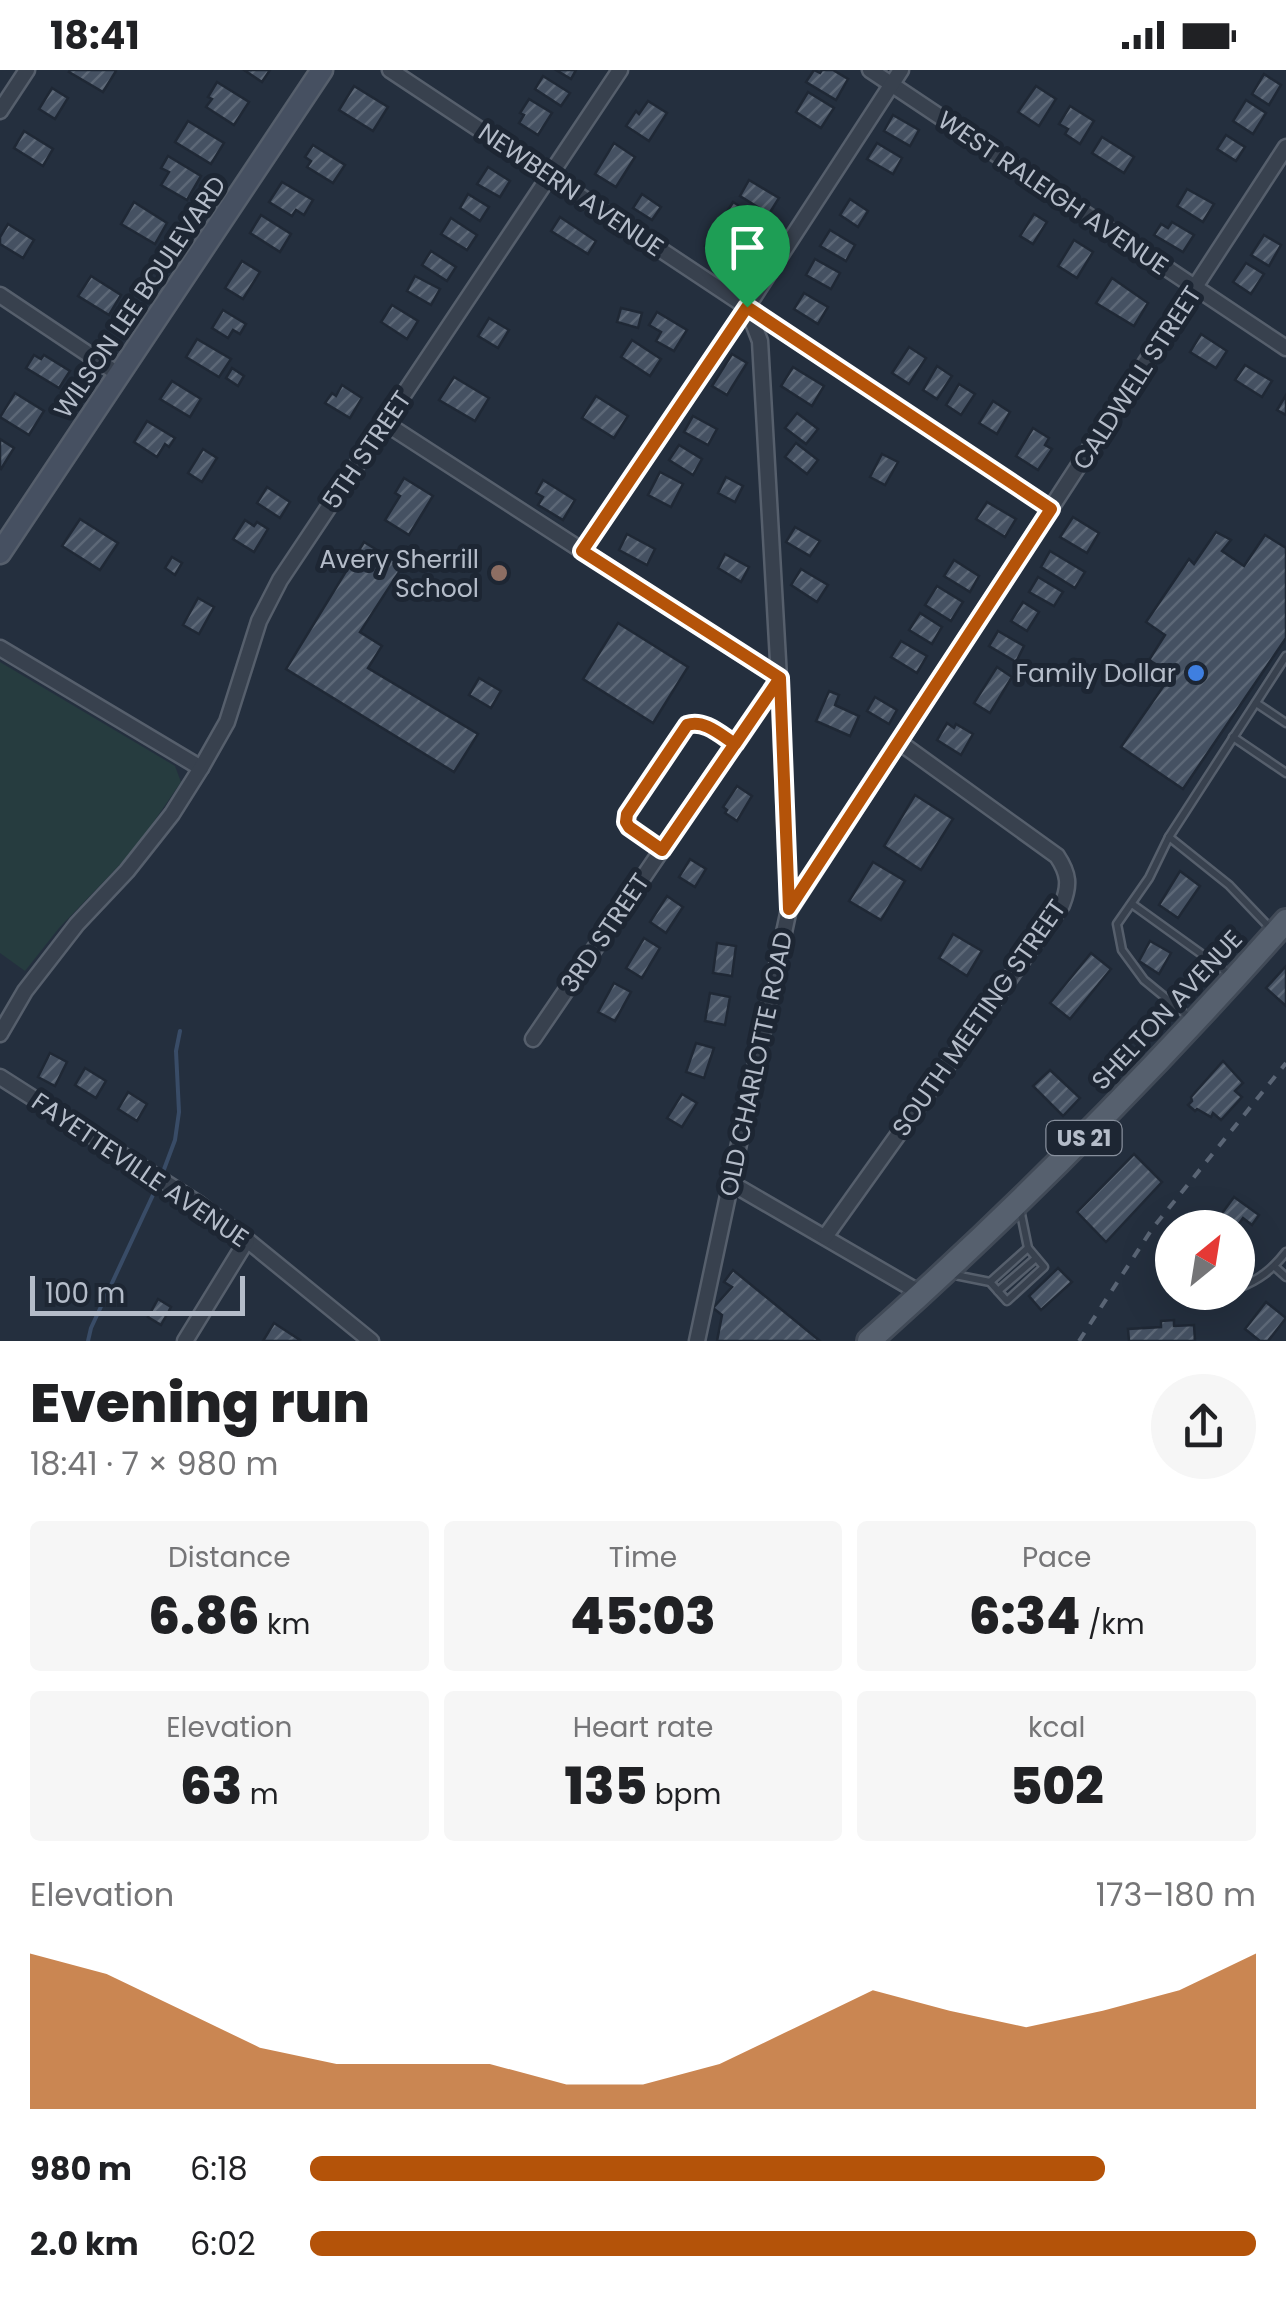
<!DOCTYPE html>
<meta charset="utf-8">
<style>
body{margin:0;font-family:Poppins,sans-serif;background:#f6f6f6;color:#202124;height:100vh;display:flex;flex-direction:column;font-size:38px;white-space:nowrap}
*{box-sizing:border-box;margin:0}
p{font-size:32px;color:#757577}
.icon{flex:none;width:55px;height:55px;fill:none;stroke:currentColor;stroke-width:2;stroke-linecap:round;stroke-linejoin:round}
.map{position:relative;height:1271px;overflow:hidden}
.details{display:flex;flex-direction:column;background:#fff;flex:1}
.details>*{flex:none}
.needle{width:65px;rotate:30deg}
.tools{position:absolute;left:1155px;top:1140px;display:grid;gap:20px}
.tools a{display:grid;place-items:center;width:100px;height:100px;border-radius:50%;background:#fff;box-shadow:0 10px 40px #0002;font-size:50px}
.scale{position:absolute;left:30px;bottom:25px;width:215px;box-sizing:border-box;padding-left:10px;border:5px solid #b4bcc9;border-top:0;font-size:28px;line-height:35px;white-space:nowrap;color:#b4bcc9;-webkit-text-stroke:8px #1d2633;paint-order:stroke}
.pin{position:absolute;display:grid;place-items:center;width:85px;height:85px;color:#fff;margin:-102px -42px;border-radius:50% 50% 50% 0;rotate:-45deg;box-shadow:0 0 10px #0007}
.pin .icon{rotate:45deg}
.round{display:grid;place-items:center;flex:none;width:105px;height:105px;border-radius:52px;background:#f6f6f6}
.headline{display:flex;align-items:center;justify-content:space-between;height:170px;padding:0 30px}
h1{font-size:55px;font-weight:800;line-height:75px}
.metrics{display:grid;grid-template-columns:repeat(3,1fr);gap:15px;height:170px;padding:10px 30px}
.metrics div{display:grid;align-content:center;border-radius:10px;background:#f6f6f6;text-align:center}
.metrics b{font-size:50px;font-weight:800}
.metrics small{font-size:28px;font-weight:400}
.metrics p{font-size:28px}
.chart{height:280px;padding:20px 30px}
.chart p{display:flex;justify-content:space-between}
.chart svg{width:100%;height:180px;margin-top:10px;fill:#b45309;opacity:.7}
ul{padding:0 30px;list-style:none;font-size:32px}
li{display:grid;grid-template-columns:160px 120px 1fr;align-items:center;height:75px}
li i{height:25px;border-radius:12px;background:#b45309}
.status{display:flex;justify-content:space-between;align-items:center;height:70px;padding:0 50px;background:#fff;direction:ltr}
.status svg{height:28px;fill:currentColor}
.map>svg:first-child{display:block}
</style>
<div class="status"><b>18:41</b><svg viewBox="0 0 49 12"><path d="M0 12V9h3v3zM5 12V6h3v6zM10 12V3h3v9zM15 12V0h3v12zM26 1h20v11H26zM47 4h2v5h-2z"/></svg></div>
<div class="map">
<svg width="1286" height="1271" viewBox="0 0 1286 1271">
<defs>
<pattern id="building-hatch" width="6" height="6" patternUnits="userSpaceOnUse" patternTransform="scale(2.5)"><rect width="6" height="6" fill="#455162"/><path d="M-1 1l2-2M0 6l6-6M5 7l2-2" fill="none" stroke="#5d6877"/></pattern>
</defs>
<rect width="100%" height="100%" fill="#242f3e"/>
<polygon fill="#263c3f" points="0,592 175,696 181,712 135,779 59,858 25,901 0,883"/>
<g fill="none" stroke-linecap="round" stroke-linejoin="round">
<polyline stroke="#394c67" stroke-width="4" points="88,1271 91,1258 160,1110 175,1070 179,1042 176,981 180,961"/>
</g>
<g fill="url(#building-hatch)" stroke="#1f2835" stroke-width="2.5">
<polygon points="70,0 115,0 116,1 103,22 69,2"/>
<polygon points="244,0 270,0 262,12"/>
<polygon points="556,0 576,0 571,9"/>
<polygon points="814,0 820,3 822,0 833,0 848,9 836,30 806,12"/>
<polygon points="1264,4 1281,15 1269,35 1252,24"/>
<polygon points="543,6 570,23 561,36 535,19"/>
<polygon points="217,12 249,32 234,55 206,37 212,29 208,27"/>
<polygon points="354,16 388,37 373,61 339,40"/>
<polygon points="1036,16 1056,29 1039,56 1018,42"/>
<polygon points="52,18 68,28 55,49 39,39"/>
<polygon points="808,22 834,38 821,58 796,42"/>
<polygon points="529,29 552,43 538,65 519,53 524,45 520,43"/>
<polygon points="1246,30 1266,43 1253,64 1233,51"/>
<polygon points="648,31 667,43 649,71 626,56 636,41 639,44"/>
<polygon points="1070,36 1094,51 1080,74 1065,64 1068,59 1059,54"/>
<polygon points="893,45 919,60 910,76 884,61"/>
<polygon points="188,51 224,73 211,94 175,72"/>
<polygon points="24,61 53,79 43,96 14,78"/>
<polygon points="1226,65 1245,77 1236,91 1217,79"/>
<polygon points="1102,67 1134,87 1124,103 1092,83"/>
<polygon points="614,73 635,87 616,117 595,104"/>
<polygon points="877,73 902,88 893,104 867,89"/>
<polygon points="313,75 345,95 333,113 307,97 311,91 305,87"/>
<polygon points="168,86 201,106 187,130 161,115 169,102 161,98"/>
<polygon points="488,97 510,111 500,127 477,114"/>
<polygon points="749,110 779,128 769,144 740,126"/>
<polygon points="282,112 313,130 304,145 296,140 292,146 269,132"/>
<polygon points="1187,119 1214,134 1203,152 1177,136"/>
<polygon points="468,124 489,137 480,151 460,138"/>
<polygon points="642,124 661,137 652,150 633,138"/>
<polygon points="850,129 868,141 858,157 840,145"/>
<polygon points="134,132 167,153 155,174 121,154"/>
<polygon points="733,132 763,151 752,169 722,150"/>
<polygon points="1034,144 1047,152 1033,174 1020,166"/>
<polygon points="261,145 291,164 280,182 250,163"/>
<polygon points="560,147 596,171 588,184 551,161"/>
<polygon points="451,148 477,165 467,180 441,164"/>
<polygon points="1172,152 1194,165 1183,182 1154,165 1161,154 1168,158"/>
<polygon points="8,154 34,170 23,188 0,174 0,167"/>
<polygon points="830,160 855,175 846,191 820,176"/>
<polygon points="715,162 741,179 732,193 705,176"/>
<polygon points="1264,165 1281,175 1269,196 1251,185"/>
<polygon points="1074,170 1093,182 1077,208 1058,196"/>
<polygon points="431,181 456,197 447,211 422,195"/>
<polygon points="815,189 840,203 831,219 806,205"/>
<polygon points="242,191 260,202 243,229 225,218"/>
<polygon points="1246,193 1264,204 1251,224 1233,212"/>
<polygon points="91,206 121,225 109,245 78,226"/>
<polygon points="415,206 440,219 431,235 407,221"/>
<polygon points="1112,208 1148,233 1134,256 1096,233"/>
<polygon points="804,223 828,237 818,254 794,239"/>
<polygon points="392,235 418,251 407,269 381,252"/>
<polygon points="621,238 642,243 638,258 617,252"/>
<polygon points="223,240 246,254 240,264 233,260 228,268 212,258"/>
<polygon points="657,242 687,260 674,281 656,271 661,262 649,255"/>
<polygon points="489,248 509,260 498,278 478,266"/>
<polygon points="1201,264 1227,281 1216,298 1190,282"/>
<polygon points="197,269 231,289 219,307 186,287"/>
<polygon points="632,270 661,289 650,306 621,287"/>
<polygon points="909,277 926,288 909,314 892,303"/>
<polygon points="732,284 747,293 727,325 712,316"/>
<polygon points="34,285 41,289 44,285 70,301 59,318 26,298"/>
<polygon points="1245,295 1272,311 1262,327 1235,310"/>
<polygon points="937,296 952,306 937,329 923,320"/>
<polygon points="793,297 824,316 812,336 781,316"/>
<polygon points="232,298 244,306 238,316 226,308"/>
<polygon points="454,307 489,328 475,351 439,330"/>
<polygon points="172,311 201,329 190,347 160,329"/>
<polygon points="959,314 975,324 961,345 946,335"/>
<polygon points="342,315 362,328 350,348 325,333 332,323 336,326"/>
<polygon points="15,323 44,341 29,365 0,347"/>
<polygon points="1286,325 1286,345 1277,340"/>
<polygon points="596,326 628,346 614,368 582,348"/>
<polygon points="993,331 1010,342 997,364 979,353"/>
<polygon points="797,343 818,359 806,374 785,358"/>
<polygon points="693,346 717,359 708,375 684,362"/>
<polygon points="147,351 175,368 169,377 165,374 157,387 134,372"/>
<polygon points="1033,358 1049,368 1045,375 1052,379 1038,400 1016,386"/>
<polygon points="0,369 14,378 1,399 0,398"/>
<polygon points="796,373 818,390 807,404 785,387"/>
<polygon points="679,375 702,389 693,405 669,390"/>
<polygon points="203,379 217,388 202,412 188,403"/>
<polygon points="882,384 898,392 885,415 870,407"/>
<polygon points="660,402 683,414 671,437 648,425"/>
<polygon points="726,407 743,416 735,432 718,423"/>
<polygon points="404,408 433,426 409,465 385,450 400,426 395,423"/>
<polygon points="543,410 575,430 563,450 538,435 543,427 536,423"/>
<polygon points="267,417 290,432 280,448 257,433"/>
<polygon points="987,432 1016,449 1005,467 976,449"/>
<polygon points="1073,447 1099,463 1087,483 1060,467"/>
<polygon points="80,449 118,473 100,500 62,476"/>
<polygon points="245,450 254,456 257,452 268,459 254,482 233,469"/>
<polygon points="795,457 820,471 810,486 786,472"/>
<polygon points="1216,462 1231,470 1222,481 1244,496 1265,465 1286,478 1286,568 1183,719 1121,677 1172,604 1149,590 1165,565 1146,552 1189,489 1194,494"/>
<polygon points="627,464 655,479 647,495 619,480"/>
<polygon points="364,472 403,496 360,562 382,576 368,598 478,664 454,702 286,599"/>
<polygon points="1050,481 1085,502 1075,518 1041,497"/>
<polygon points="725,484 749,497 741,512 718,498"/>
<polygon points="172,487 182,493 175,505 165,498"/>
<polygon points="954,490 979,506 970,522 944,506"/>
<polygon points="801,499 828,515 817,532 791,515"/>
<polygon points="1038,507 1063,522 1054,536 1029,522"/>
<polygon points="937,516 963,532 951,551 925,535"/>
<polygon points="198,528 214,537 199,564 183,555"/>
<polygon points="1023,532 1039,542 1027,561 1011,551"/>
<polygon points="920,543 942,557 932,574 909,560"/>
<polygon points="618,553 688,597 653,653 583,609"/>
<polygon points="998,561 1024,576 1016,592 989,576"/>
<polygon points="901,571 927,586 917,603 891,587"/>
<polygon points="997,597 1012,607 990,643 974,633"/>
<polygon points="479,608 501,621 491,638 469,625"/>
<polygon points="829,621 839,625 835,635 859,646 850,666 816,651"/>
<polygon points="875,627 897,640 889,654 867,641"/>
<polygon points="947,653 954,658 956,654 973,664 961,685 937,670"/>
<polygon points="737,716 752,726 737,751 725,743 727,740 723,737"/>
<polygon points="915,725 953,749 921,800 884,776"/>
<polygon points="690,789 706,799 695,817 679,807"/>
<polygon points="873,792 905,811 881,850 849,831"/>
<polygon points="1180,801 1200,816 1178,848 1159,835"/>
<polygon points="667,826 683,837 666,863 650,852"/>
<polygon points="953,864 982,881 967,906 939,888"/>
<polygon points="644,868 660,878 642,908 626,898"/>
<polygon points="1150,871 1171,883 1159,904 1139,891"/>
<polygon points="717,873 736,876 732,906 713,903"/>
<polygon points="1091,883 1111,899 1070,949 1050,933"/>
<polygon points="1286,896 1286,936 1266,918"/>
<polygon points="614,913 631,922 615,951 598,942"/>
<polygon points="710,923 730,927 725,955 705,951"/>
<polygon points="696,973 714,978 704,1008 686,1002"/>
<polygon points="50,983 67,992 55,1016 38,1007"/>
<polygon points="1223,991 1243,1013 1235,1021 1242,1027 1221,1050 1213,1043 1211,1047 1197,1039 1195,1041 1188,1035 1192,1031 1191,1027"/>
<polygon points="85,998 106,1011 96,1028 75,1015"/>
<polygon points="1050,1000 1080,1028 1063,1046 1033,1016"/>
<polygon points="128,1022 147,1034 137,1051 118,1039"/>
<polygon points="682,1024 697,1033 682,1057 667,1048"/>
<polygon points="1134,1084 1162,1112 1106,1172 1077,1142"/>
<polygon points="1234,1127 1259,1145 1252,1155 1243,1148 1236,1158 1220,1146"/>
<polygon points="1213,1147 1223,1158 1202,1158"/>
<polygon points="1058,1198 1072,1212 1041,1240 1029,1226"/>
<polygon points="733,1200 820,1271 717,1271 722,1245 713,1238 732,1217 724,1212"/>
<polygon points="158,1229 171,1237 161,1255 148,1247"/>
<polygon points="1266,1232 1286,1248 1268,1271 1260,1271 1245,1259"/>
<polygon points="1174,1250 1174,1256 1194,1255 1195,1271 1129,1271 1128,1259 1161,1257 1161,1251"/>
<polygon points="274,1253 300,1270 299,1271 263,1271"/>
</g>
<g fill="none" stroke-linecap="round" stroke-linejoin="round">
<g stroke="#565f6c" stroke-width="11">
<g id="lane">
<polyline points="1256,633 1286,653"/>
<polyline points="1233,667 1286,703"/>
<polyline points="1169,767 1149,808 1117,854 1122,880 1144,910 1189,947"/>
<path d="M661,779L629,757L626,752L627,744L687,655C703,649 720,665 734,673"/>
<polyline points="1132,834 1232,906"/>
<polyline points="1271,859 1229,815 1169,767 1286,586"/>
<polyline points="1275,1197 1286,1207"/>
<polyline points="950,1204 990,1212 1007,1231 1044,1197 1028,1178 1020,1139"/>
<polyline points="990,1212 1028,1178"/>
<path d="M1238,1218C1259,1210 1272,1200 1286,1182"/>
<polyline points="998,1221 1036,1188"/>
</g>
</g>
<g stroke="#565f6c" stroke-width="19">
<g id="street">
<polyline points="390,0 1051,439"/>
<polyline points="870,0 1286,278"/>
<polyline points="0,41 27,0"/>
<polyline points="0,225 118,304"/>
<polyline points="385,353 779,608 533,969"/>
<polyline points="582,481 747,237 901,0"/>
<polyline points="0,578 201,698"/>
<polyline points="790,839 1286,77"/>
<polyline points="0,964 25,921 77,854 127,801 172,744 201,698 227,652 259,551 280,510 620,0"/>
<polyline points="0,1007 199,1134 247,1170 371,1271"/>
<polyline points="731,1113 922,1224"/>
<path d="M825,1167L1062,835C1070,815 1069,804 1057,786L899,672"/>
<polyline points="185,1271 247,1170"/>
<polyline points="697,1271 789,839 779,608 760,271 747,237"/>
</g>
</g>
<g stroke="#565f6c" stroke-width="25">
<polyline id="secondary" points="0,483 322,0"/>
</g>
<g stroke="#414a57" stroke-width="28">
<path id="primary" d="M869,1271C1016,1140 1155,999 1286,851"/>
</g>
<use href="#lane" stroke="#38414e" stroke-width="6"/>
<use href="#street" stroke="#38414e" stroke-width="14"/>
<use href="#secondary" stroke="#465061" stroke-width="20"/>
<use href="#primary" stroke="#56606e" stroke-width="22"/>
<polyline stroke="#5a6575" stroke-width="4" stroke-dasharray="10 10" stroke-linecap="butt" points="1079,1271 1152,1159 1286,993"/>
</g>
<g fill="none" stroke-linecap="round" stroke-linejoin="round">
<g stroke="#fff" stroke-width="20">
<path id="route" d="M747,237L582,481L780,608L662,780L629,757L626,752L627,744L687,655C704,649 721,665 735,674L780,608L789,839L1051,439L747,237"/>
</g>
<use href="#route" stroke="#b45309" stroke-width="12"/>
</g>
<circle fill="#8d6e63" stroke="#1d2633" stroke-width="4" cx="499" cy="503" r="10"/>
<circle fill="#3f7fe0" stroke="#1d2633" stroke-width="4" cx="1196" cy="603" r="10"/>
<g text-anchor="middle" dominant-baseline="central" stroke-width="10" stroke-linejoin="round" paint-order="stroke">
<rect fill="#1d2633" stroke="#878f9c" stroke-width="2.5" x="1046.5" y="1051" width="75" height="34" rx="8"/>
<g font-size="22" font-weight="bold" fill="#b4bcc9">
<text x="1084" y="1068">US 21</text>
</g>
<g font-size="25" fill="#b4bcc9" stroke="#1d2633">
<text transform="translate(571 120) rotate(34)">NEWBERN AVENUE</text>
<text transform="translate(1053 123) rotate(34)">WEST RALEIGH AVENUE</text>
<text transform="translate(140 227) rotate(-56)">WILSON LEE BOULEVARD</text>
<text transform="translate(1137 308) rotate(-57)">CALDWELL STREET</text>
<text transform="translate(367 380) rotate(-56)">5TH STREET</text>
<text transform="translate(605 863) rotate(-56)">3RD STREET</text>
<text transform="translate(1167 940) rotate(-47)">SHELTON AVENUE</text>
<text transform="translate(979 948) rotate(-55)">SOUTH MEETING STREET</text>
<text transform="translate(756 994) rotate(-78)">OLD CHARLOTTE ROAD</text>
<text transform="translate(140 1100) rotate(34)">FAYETTEVILLE AVENUE</text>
</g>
<g font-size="25" fill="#b4bcc9" stroke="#1d2633" text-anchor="end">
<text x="479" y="489">Avery Sherrill<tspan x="479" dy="29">School</tspan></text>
<text x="1176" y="603">Family Dollar</text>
</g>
</g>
</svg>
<div class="tools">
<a><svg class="needle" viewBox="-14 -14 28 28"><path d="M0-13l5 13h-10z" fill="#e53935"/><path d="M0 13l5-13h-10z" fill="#757577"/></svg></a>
</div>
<div class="scale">100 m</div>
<div class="pin" style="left:747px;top:237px;background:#1e9e55"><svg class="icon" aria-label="arrive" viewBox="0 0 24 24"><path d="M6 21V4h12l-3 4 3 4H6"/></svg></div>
</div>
<section class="details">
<div class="headline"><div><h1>Evening run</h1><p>18:41 · 7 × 980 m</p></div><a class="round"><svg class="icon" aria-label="share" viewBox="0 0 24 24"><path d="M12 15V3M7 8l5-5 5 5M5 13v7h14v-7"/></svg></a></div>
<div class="metrics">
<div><p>Distance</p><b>6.86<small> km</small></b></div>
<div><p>Time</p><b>45:03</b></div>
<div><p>Pace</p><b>6:34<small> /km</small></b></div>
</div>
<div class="metrics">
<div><p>Elevation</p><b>63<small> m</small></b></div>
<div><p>Heart rate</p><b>135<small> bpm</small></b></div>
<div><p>kcal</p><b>502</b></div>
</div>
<div class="chart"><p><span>Elevation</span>173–180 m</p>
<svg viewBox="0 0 160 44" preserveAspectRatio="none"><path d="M0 44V6L10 11L20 20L30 29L40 33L50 33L60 33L70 38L80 38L90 33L100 24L110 15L120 20L130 24L140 20L150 15L160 6V44z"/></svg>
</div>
<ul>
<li><b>980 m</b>6:18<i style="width:84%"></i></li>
<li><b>2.0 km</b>6:02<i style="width:100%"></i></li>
</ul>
</section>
